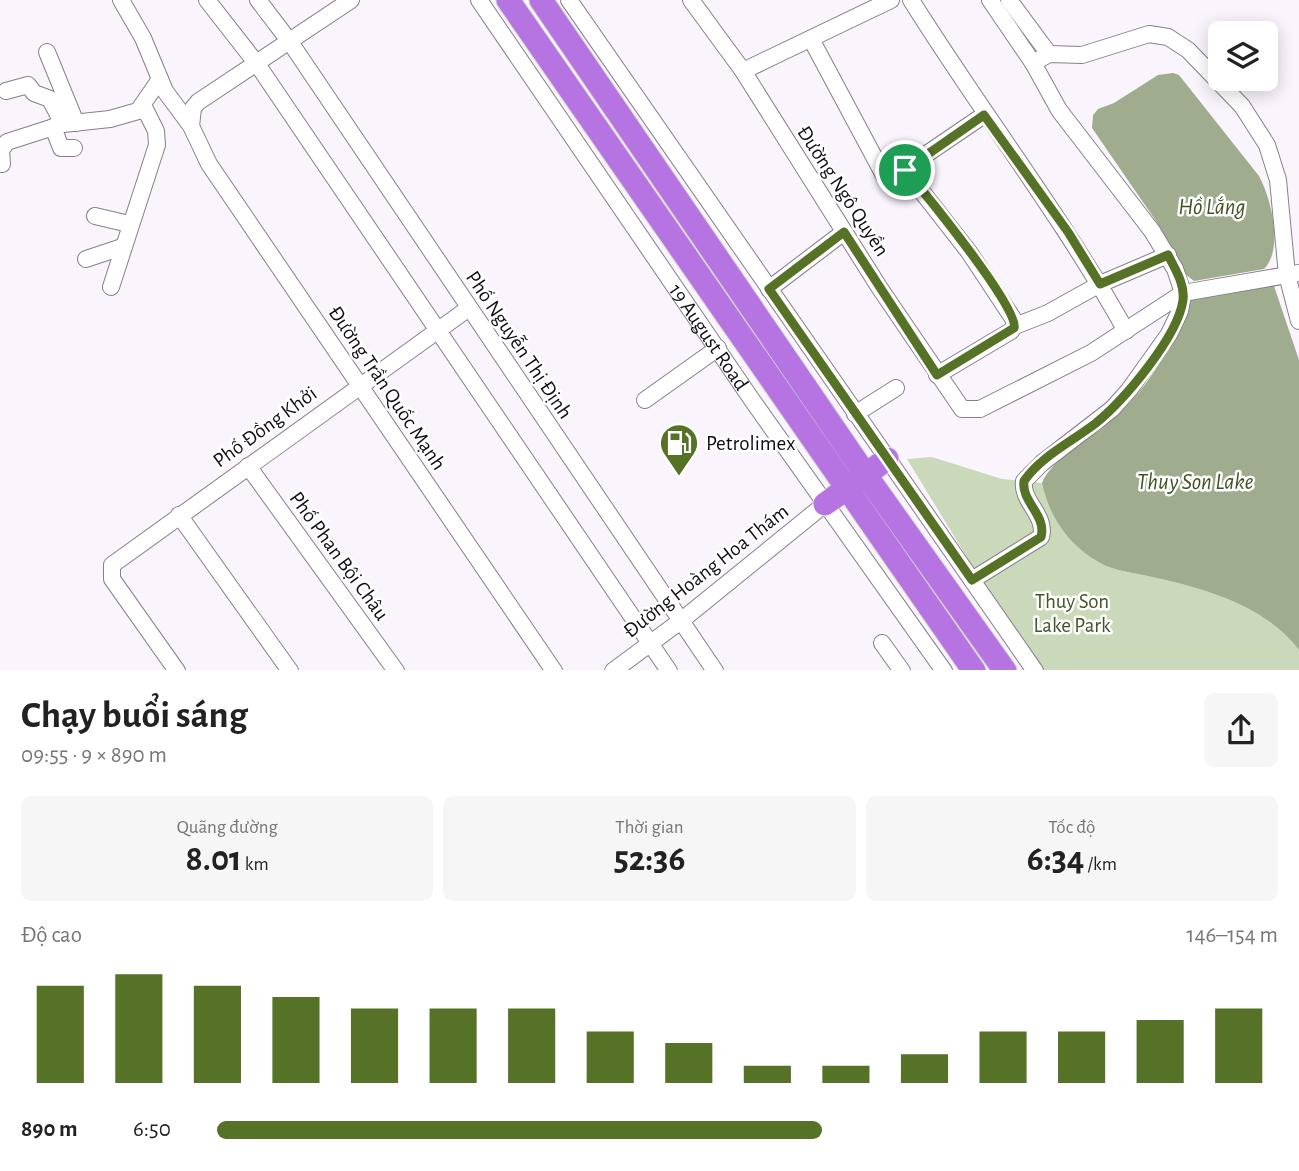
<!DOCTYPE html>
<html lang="vi">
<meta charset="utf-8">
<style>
body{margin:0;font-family:"Alegreya Sans",sans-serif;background:#f6f6f6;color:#222;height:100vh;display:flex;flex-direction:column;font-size:26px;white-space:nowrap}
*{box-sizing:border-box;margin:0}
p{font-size:23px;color:#767676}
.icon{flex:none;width:38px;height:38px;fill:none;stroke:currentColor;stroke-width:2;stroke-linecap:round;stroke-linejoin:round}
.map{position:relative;height:670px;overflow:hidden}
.details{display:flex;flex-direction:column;background:#fff;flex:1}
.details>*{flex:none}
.fabs{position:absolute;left:1208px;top:21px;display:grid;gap:14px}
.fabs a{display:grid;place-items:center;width:70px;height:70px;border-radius:10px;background:#fff;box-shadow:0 4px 18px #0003;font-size:35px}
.pin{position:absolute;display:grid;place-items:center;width:60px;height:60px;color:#fff;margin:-30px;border:4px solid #fff;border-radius:50%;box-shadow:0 2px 7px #0007}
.round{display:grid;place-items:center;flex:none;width:74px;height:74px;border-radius:10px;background:#f6f6f6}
.head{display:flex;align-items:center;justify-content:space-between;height:119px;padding:0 21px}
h1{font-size:38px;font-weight:700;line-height:52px}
.metrics{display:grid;grid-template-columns:repeat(3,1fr);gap:10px;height:119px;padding:7px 21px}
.metrics div{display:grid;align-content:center;border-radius:10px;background:#f6f6f6;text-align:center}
.metrics b{font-size:35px;font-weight:700}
.metrics small{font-size:19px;font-weight:400}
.metrics p{font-size:19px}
.chart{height:196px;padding:14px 21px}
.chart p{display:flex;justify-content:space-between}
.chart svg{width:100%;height:126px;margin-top:7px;stroke:#557227;stroke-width:6}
ul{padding:0 21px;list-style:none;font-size:23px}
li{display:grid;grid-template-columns:112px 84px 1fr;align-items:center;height:52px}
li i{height:18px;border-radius:9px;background:#557227}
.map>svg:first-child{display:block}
</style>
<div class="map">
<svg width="1299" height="671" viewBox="0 0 1299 671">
<rect width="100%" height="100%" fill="#faf5fd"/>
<path fill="#cad9b9" d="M932,457L1002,479L1042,483C1049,517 1069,546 1100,563C1114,571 1136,573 1152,577C1206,589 1264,605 1299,650V670H1043L1004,618L907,459Z"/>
<g fill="#9fad8e">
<path d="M1173,73L1179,75L1259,176C1271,198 1284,249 1264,269L1194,281L1181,271L1156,221L1092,128L1093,115L1098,109L1114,103L1158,75Z"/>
<path d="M1267,281L1274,286L1299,360V650C1264,605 1206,589 1152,577C1136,573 1114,571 1100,563C1069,546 1049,517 1042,483C1051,459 1094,436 1114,418C1150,386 1172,347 1186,301Z"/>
</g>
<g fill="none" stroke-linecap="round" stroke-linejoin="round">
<g stroke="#867f8b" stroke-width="18">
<g id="minor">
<polyline points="121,0 143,38 165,91 191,126 209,164 554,671"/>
<polyline points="207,0 257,64 669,671"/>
<polyline points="258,0 290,42 715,671"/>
<path id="s1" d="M479,0L752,400L944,671"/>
<polyline points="569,0 1035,671"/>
<polyline points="691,0 743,71 879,287 962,409 980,409 1091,353 1183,293 1299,273"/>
<path d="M911,0C981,112 1062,216 1126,331"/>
<polyline points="1009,0 1049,54"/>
<polyline points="811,39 887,181 984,115"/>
<polyline points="47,52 76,123"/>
<polyline points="1033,63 1049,54 1082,55 1149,34 1168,37 1188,50 1242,106 1267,145 1278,180 1287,275 1299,321"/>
<polyline points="743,71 891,0"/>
<polyline points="6,91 28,85 34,93 50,99 63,124"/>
<polyline points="191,126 193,108 198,102 351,0"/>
<polyline points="53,127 61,148 74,148"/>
<polyline points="2,164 1,150 7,142 63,124 110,119 138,111 160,79"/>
<polyline points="905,170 969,252 1016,323 1011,331 937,375"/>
<polyline points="95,216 129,224"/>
<polyline points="86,259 122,247"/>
<polyline points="111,287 157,145 156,131 144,107"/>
<polyline points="769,289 844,232"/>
<polyline points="1015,326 1048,313 1100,284 1168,255"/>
<polyline points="645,400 718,348"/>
<polyline points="855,414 896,388"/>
<polyline points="248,466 396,671"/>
<polyline points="179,515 290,671"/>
<path d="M972,580L1041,537C1047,515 1021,502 1024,481L1042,463L1112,409L1129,390L1169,334L1180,311L1183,293L1175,269L1152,231L1059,110L1033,63L990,0"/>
<polyline points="882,643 902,671"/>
<polyline points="177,671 112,579 112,565 469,308"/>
<polyline points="613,671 682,620 825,504"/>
</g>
</g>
<g stroke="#d4d4d4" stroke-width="25">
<g id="highway">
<polyline points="508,0 974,671"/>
<polyline points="541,0 865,474 1005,671"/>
<polyline points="825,504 887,459"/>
</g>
</g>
<use href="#minor" stroke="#fff" stroke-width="16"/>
<use href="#highway" stroke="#b674e2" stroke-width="23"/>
</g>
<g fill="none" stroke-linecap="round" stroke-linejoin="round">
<g stroke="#fff" stroke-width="14">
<path id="route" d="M984,115L1068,232L1100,284L1168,255C1175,269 1185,284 1183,300C1178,337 1124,400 1096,423C1073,441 1041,456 1024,481C1021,502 1047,515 1041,537L972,580L769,289L844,232L937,375L1014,328C1020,309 923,191 905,170Z"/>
</g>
<use href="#route" stroke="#557227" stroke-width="9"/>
</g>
<defs>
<g id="fuel-pin" transform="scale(2.0125)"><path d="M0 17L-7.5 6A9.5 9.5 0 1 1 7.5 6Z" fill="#557227" stroke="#fff"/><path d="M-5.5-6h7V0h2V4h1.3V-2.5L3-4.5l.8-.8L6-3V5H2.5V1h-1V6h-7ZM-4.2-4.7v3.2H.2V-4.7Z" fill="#fff"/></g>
</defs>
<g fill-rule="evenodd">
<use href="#fuel-pin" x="679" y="443"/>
</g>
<g text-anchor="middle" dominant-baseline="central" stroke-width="5" stroke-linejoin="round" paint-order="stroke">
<g font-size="21" fill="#100e12" stroke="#fff">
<text transform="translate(843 191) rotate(57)">Đường Ngô Quyền</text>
<text stroke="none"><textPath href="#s1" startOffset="408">19 August Road</textPath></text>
<text transform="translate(519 345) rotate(56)">Phố Nguyễn Thị Định</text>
<text transform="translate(387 388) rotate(56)">Đường Trần Quốc Mạnh</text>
<text transform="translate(265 427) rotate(-36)">Phố Đồng Khởi</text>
<text transform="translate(339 556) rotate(54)">Phố Phan Bội Châu</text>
<text transform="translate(706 571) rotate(-38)">Đường Hoàng Hoa Thám</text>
</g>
<g font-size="21" fill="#100e12" stroke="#fff" text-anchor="start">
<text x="706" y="443">Petrolimex</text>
</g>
<g font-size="21" fill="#425625" stroke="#fff">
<text x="1072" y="601">Thuy Son<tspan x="1072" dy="24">Lake Park</tspan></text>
</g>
<g font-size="23" font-style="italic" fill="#3f5322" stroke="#fff">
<text x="1212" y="207">Hồ Lắng</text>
<text x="1195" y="482">Thuy Son Lake</text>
</g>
</g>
</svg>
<div class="fabs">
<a><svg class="icon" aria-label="layers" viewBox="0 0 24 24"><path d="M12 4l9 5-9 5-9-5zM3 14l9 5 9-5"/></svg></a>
</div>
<div class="pin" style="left:905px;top:170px;background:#1e9e55"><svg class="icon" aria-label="arrive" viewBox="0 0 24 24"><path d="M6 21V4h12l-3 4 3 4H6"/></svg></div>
</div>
<section class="details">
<div class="head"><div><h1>Chạy buổi sáng</h1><p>09:55 · 9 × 890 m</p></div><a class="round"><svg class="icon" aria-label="share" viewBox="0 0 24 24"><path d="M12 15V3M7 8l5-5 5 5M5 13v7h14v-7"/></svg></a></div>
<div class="metrics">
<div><p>Quãng đường</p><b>8.01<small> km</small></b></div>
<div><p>Thời gian</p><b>52:36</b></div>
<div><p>Tốc độ</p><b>6:34<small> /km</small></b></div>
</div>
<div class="chart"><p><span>Độ cao</span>146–154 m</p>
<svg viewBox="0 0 160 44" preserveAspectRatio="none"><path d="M5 44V10M15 44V6M25 44V10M35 44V14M45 44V18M55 44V18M65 44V18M75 44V26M85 44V30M95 44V38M105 44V38M115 44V34M125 44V26M135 44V26M145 44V22M155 44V18"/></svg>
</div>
<ul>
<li><b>890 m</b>6:50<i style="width:57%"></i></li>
</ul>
</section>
